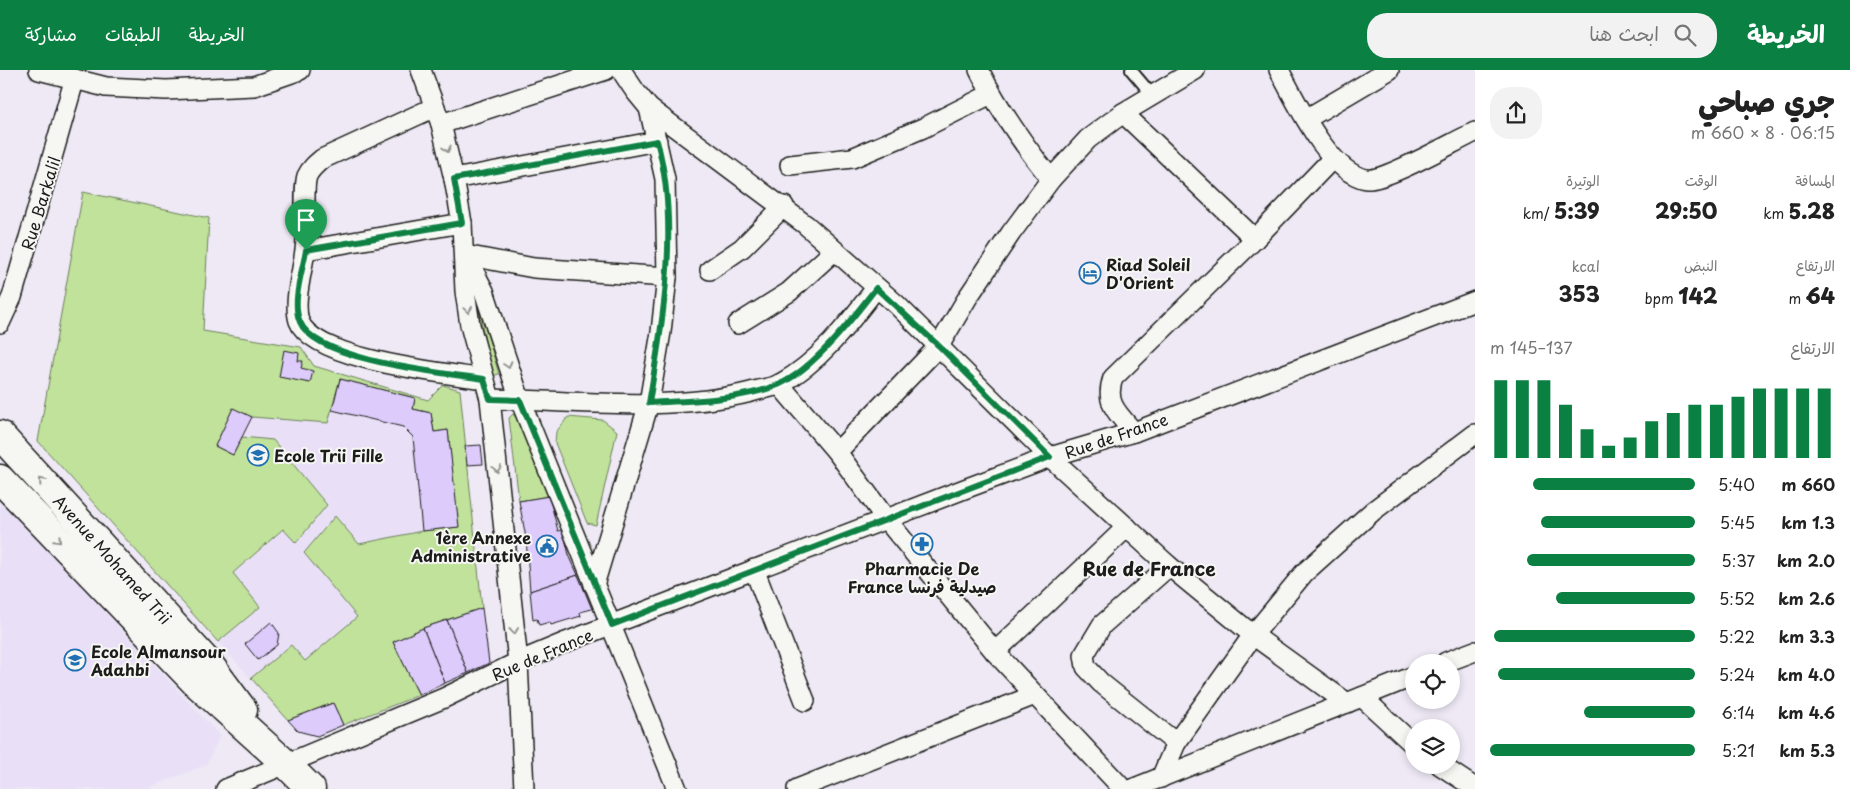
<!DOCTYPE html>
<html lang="ar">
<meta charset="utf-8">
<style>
body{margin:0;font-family:"Playpen Sans","Playpen Sans Arabic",sans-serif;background:#f2f2f2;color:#222;direction:rtl;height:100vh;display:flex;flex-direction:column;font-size:19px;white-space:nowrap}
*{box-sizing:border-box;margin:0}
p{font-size:16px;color:#767676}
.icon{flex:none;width:28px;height:28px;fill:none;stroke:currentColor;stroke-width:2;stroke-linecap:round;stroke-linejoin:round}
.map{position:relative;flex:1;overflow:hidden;direction:ltr}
.sheet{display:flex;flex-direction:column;background:#fff;width:375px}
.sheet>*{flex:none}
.controls{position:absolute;left:1405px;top:584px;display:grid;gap:10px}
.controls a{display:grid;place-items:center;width:55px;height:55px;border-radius:50%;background:#fff;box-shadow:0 2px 8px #0003;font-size:25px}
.pin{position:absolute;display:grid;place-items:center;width:42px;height:42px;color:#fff;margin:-51px -21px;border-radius:50% 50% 50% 0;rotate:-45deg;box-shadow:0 0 5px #0007}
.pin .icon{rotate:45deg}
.round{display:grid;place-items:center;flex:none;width:52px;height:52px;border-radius:20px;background:#f2f2f2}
.head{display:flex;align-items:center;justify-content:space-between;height:85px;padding:0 15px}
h1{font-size:28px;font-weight:800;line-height:38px}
.stats{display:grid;grid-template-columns:repeat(3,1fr);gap:8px;height:85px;padding:5px 15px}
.stats div{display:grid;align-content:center}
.stats b{font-size:21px;font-weight:800}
.stats small{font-size:14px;font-weight:400}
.stats p{font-size:14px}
.chart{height:140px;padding:10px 15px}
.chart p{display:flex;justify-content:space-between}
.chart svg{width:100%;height:90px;margin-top:5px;stroke:#0b8043;stroke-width:6}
ul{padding:0 15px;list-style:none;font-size:16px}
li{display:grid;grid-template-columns:80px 60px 1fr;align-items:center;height:38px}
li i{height:12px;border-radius:6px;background:#0b8043}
header{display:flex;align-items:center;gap:30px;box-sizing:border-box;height:70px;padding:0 25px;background:#0b8043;color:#fff}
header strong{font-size:24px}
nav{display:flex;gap:28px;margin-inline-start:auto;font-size:18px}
.search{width:350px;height:45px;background:#f2f2f2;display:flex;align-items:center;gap:12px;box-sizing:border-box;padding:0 18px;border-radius:20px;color:#767676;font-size:19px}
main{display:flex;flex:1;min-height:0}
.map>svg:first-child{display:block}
</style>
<header>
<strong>الخريطة</strong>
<div class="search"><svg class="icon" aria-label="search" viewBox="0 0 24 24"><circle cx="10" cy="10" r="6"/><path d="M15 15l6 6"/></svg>ابحث هنا</div>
<nav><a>الخريطة</a><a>الطبقات</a><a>مشاركة</a></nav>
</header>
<main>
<section class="sheet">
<div class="head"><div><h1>جري صباحي</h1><p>06:15 · 8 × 660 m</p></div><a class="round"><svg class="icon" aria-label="share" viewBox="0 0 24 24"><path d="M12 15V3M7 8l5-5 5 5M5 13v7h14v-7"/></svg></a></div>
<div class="stats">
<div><p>المسافة</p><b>5.28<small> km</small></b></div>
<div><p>الوقت</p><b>29:50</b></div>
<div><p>الوتيرة</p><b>5:39<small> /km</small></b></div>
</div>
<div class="stats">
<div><p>الارتفاع</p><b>64<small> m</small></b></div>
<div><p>النبض</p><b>142<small> bpm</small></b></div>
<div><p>kcal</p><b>353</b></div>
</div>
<div class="chart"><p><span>الارتفاع</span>137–145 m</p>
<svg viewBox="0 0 160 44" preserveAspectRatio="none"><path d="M5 44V6M15 44V6M25 44V6M35 44V18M45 44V30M55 44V38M65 44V34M75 44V26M85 44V22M95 44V18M105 44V18M115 44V14M125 44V10M135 44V10M145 44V10M155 44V10"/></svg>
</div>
<ul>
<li><b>660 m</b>5:40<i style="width:79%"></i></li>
<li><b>1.3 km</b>5:45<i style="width:75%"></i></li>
<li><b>2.0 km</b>5:37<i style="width:82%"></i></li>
<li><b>2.6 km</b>5:52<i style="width:68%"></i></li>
<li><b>3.3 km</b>5:22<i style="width:98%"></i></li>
<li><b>4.0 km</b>5:24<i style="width:96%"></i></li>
<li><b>4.6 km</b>6:14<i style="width:54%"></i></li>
<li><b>5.3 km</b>5:21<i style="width:100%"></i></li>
</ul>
</section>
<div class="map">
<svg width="1475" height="719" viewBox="0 0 1475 719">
<rect width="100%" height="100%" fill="#eee9f5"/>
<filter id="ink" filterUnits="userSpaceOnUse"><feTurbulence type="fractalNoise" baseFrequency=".02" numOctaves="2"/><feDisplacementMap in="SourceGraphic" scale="10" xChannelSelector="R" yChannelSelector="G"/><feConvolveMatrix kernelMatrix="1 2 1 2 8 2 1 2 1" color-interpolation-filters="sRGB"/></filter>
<g filter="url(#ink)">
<g fill="#e9e0f7">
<polygon points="83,122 209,148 203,261 301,277 314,296 428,330 443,315 460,320 482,538 423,558 419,625 317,666 298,661 38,371"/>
<polygon points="0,428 220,666 206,695 145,719 0,719"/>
</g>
<g fill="#c0e29b" stroke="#6e7f5c">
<polygon points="83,122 209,148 203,261 301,277 314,296 428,330 443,315 460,320 482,538 423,558 393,572 419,625 343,655 333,633 288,650 251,608 291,575 305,591 357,547 304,483 335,446 359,474 422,461 458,457 448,360 434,362 431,343 413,339 415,328 340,309 328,353 252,347 233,339 215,376 233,385 242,367 273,370 327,435 296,473 283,459 233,503 260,537 218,572 38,371"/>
<polygon points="476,226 499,304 492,306"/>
<polygon points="513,344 519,351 549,426 519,431 509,348"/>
<polygon points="568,347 603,350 617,361 596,455 587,453 555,373 556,362"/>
</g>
<g fill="#ddcbfc" stroke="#1c1c1c">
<polygon points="284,280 299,283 298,291 303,291 301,298 313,301 310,313 279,307"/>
<polygon points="340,309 415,328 413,339 431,343 434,362 448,360 459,457 422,461 413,367 403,357 332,340"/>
<polygon points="233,338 252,347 233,385 215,376"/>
<polygon points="481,375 483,394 467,395 465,376"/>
<polygon points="549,426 558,461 563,460 569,485 578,505 530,521 526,468 519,431"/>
<polygon points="578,505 592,539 580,542 581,546 551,555 550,552 539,555 537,549 533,550 530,521"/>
<polygon points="482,538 489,593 468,603 447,550"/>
<polygon points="447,550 468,603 445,613 423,558"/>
<polygon points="271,552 279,563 277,575 258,590 245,574"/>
<polygon points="423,558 445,613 419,625 393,572"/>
<polygon points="333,633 343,655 317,666 298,661 288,650"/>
</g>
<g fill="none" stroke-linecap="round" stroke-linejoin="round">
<g stroke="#1c1c1c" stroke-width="14">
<polyline id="lane" points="1131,0 1153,26"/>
</g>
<g stroke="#1c1c1c" stroke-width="22">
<g id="street">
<polyline points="39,0 106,17 166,20 254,16 300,0"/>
<polyline points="421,0 441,54 454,109 462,153 465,221 470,255 490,329 518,592 524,719"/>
<polyline points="621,0 635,21 649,38 806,155 897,235 1050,387 1169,496 1253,565 1347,633"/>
<path d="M979,0C999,40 1023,74 1051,109"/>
<path d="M1279,0C1296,31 1328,102 1366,109C1384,112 1455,71 1475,62"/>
<path d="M435,37L322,89C316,94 310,99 307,106C303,117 306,154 306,168C306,192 292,228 299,251C313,290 445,303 484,309"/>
<polyline points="1123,43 1255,169"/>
<polyline points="1306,49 1389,0"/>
<polyline points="441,54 606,0"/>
<polyline points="790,95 852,88 923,58 991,24"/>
<polyline points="454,109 657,71"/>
<polyline points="306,180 462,153"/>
<polyline points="465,185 534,198 667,207"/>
<polyline points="467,188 484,221 520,330 677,719"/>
<polyline points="710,200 742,178 784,136"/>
<polyline points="0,253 12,227 74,11"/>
<polyline points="738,254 789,222 834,181"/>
<polyline points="779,314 837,382 886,449 995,582 1123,719"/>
<path d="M490,329C571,331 672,342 751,322C760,319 772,318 780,314C820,292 849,253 876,218"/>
<path d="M1134,362C1118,344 1104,333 1113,308L1255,169L1333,88"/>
<polyline points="837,382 939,276 968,227 1011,163 1051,109 1088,69 1123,43 1195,0"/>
<polyline points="1169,496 1102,555 1084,585 1086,597 1101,613 1176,673"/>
<polyline points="754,499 805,631"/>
<polyline points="594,515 649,333 661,262 667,207 665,109 649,38"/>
<polyline points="995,582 1127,457"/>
<polyline points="1446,592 1475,581"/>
<polyline points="1362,627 1414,675"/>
<polyline points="1440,695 1475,718"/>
<polyline points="1161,708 1176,673 1253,565 1304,503 1373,441 1475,364"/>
<polyline points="226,719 444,628 518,592 566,572 967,418 1050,387 1134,362 1475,231"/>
<polyline points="797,719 1035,625"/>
<polyline points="1132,719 1414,606"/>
</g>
</g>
<g stroke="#1c1c1c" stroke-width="31">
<g id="secondary">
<polyline points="0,365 209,594 243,640"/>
<polyline points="0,409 194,611 286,694 311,719"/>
</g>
</g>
<use href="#lane" stroke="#f6f6f2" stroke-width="10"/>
<use href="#street" stroke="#f6f6f2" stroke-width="19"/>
<use href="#secondary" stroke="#f6f6f2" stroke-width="28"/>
</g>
<defs><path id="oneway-chevron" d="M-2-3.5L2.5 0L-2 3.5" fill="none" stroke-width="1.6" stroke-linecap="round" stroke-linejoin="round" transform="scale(1.25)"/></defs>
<g stroke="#949492">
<use href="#oneway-chevron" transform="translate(447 79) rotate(77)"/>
<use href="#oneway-chevron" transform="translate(468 240) rotate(82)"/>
<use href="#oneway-chevron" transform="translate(508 295) rotate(72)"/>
<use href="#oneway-chevron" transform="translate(497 399) rotate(84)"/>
<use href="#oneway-chevron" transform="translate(42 411) rotate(-132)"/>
<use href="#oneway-chevron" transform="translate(58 470) rotate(46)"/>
<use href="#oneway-chevron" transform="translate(514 561) rotate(84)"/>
</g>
</g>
<g fill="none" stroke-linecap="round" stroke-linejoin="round" filter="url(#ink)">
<g stroke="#fff" stroke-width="10">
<path id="route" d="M657,71C680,154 663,249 649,333C691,330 738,331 778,315C814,299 853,248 876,218L939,276L1050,387L612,555L520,330L490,329L484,309C444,303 316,291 300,252C291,232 303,200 306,180L462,153L454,109Z"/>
</g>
<use href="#route" stroke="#0b8043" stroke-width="6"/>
</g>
<defs>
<g id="hotel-ring" transform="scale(1.125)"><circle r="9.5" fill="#f6f6f2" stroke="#1f6fb2" stroke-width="1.5"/><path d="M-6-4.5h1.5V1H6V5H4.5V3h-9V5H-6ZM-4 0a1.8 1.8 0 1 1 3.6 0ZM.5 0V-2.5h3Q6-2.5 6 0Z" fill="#1f6fb2"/></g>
<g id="school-ring" transform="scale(1.125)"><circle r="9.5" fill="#f6f6f2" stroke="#1f6fb2" stroke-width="1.5"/><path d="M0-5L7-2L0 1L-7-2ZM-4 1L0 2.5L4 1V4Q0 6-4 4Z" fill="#1f6fb2"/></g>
<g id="pharmacy-ring" transform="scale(1.125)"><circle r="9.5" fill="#f6f6f2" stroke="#1f6fb2" stroke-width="1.5"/><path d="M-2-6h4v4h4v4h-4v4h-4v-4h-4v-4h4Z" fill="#1f6fb2"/></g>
<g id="civic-ring" transform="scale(1.125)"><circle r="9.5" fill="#f6f6f2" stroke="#1f6fb2" stroke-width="1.5"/><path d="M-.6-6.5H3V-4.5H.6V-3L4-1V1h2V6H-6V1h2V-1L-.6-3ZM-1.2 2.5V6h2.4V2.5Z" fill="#1f6fb2"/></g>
</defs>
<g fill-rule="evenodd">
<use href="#hotel-ring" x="1090" y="203"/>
<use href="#school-ring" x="258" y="385"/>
<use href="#pharmacy-ring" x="922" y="474"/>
<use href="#civic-ring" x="547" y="476"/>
<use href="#school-ring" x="75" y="590"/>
</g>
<g text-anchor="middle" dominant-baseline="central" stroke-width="4" stroke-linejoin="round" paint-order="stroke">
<g font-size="16" fill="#1c1c1c" stroke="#f6f6f2">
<text transform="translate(40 133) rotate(-73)">Rue Barkalil</text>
<text transform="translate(1116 365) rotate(-19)">Rue de France</text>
<text transform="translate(113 489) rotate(48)">Avenue Mohamed Trii</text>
<text transform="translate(542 584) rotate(-23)">Rue de France</text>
</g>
<g font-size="16" font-weight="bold" fill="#1c1c1c" stroke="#f6f6f2" text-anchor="start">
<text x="1106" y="194">Riad Soleil<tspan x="1106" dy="18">D'Orient</tspan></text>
<text x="274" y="385">Ecole Trii Fille</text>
<text x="531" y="467" text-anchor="end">1ère Annexe<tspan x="531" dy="18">Administrative</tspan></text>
<text x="922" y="498" text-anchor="middle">Pharmacie De<tspan x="922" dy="18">France صيدلية فرنسا</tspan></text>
<text x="91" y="581">Ecole Almansour<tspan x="91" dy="18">Adahbi</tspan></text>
</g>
<g font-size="19" font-weight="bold" fill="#1c1c1c" stroke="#f6f6f2">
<text x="1149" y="498">Rue de France</text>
</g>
</g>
</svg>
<div class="controls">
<a><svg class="icon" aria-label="locate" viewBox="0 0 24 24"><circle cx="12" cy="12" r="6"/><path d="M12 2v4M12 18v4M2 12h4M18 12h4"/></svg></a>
<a><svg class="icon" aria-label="layers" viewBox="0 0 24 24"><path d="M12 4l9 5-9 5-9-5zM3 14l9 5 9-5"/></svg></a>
</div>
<div class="pin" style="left:306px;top:180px;background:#1e9e55"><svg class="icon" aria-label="arrive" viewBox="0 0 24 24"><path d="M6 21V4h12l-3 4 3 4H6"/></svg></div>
</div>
</main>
